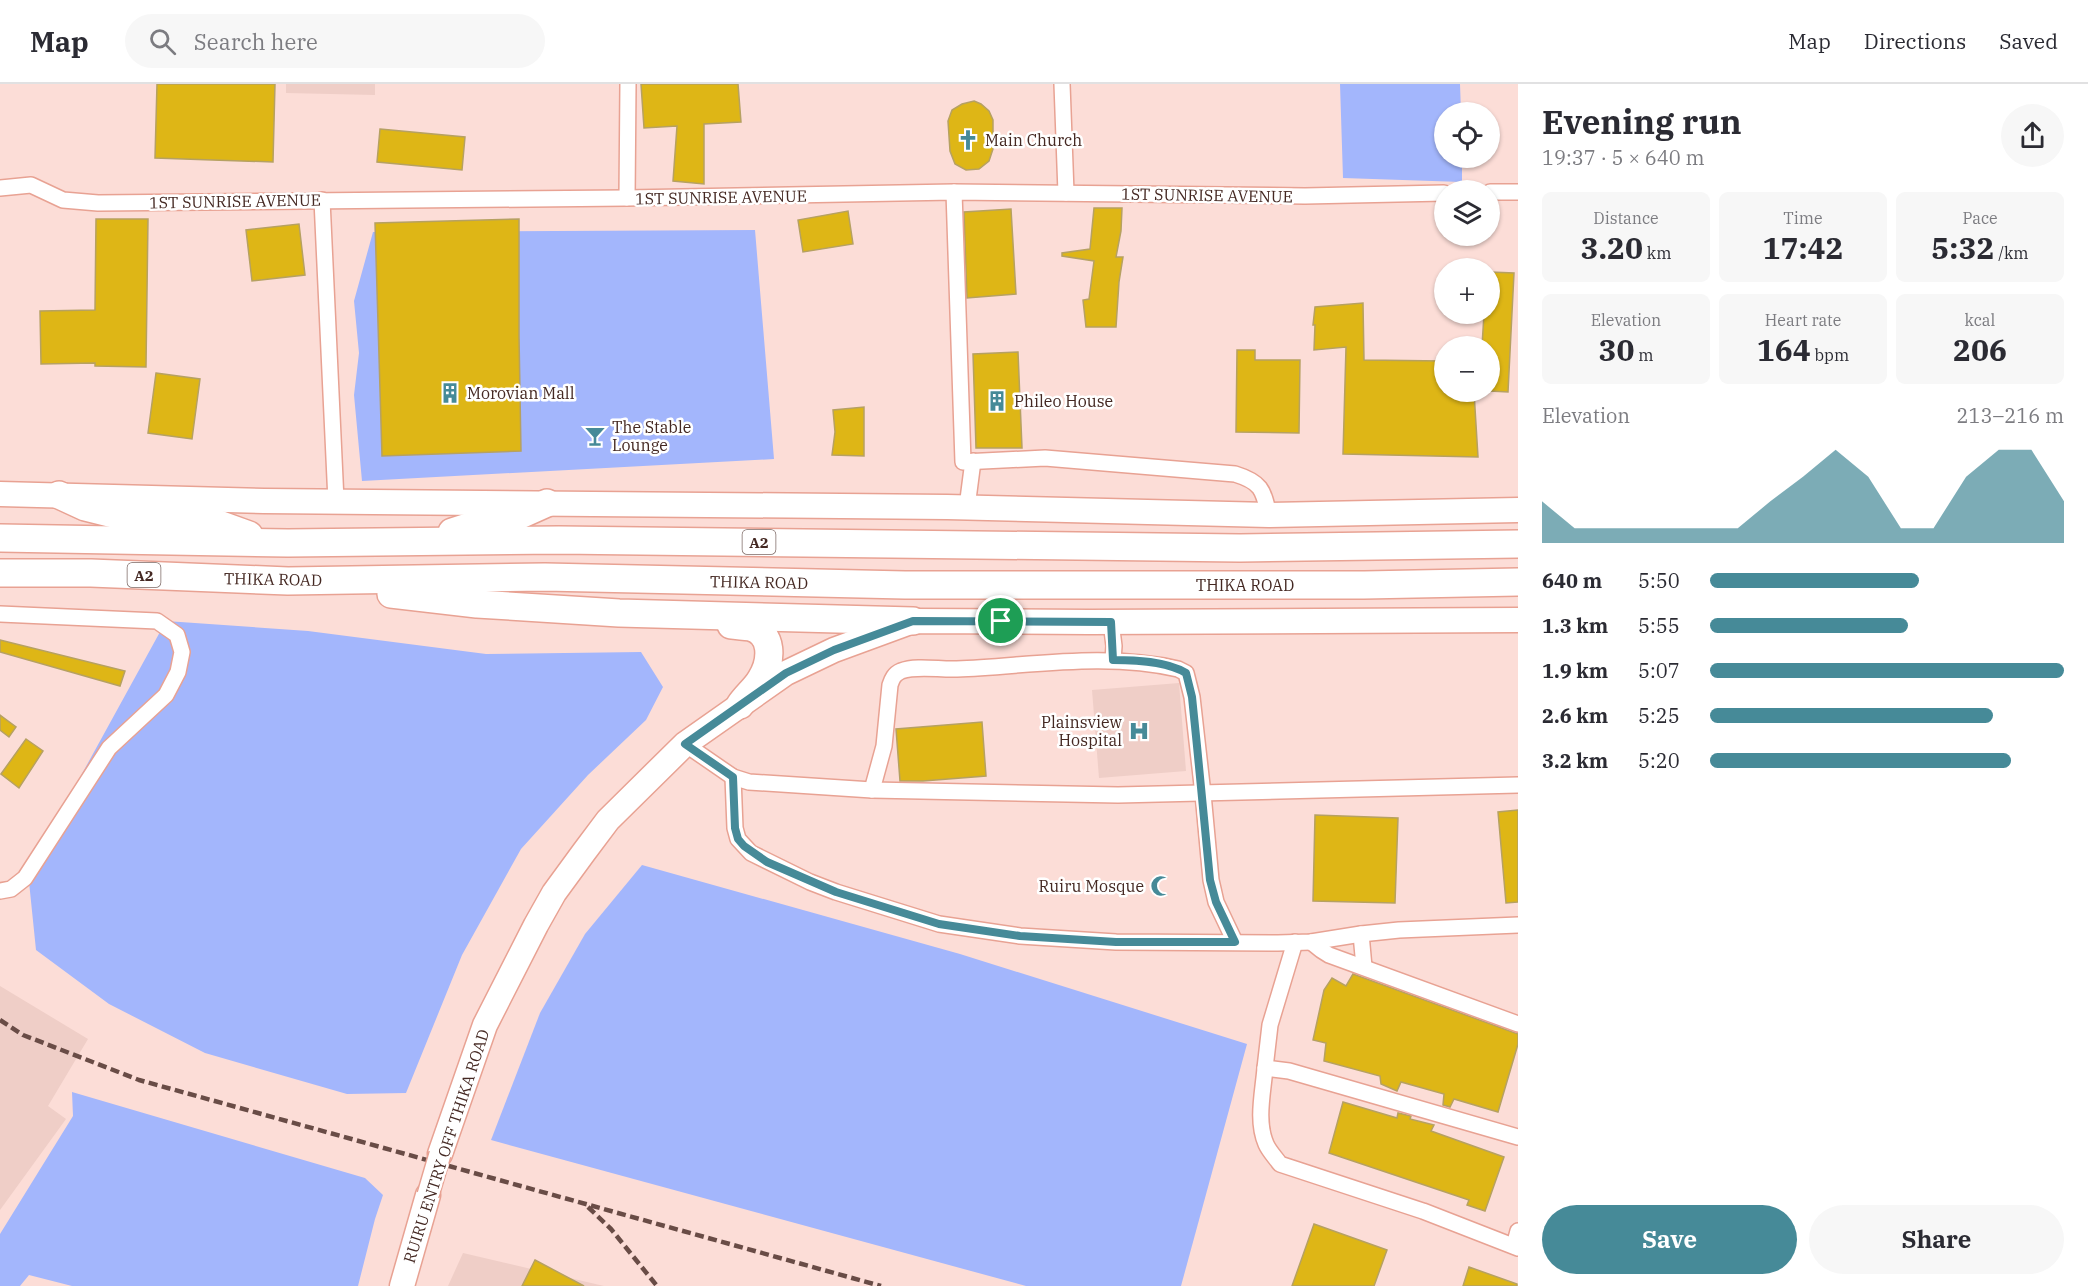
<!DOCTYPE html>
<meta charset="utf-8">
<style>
body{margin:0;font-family:"IBM Plex Serif",serif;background:#f7f7f7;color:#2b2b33;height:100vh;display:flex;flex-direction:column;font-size:22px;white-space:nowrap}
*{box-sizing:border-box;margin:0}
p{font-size:20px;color:#7c7c81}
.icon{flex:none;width:33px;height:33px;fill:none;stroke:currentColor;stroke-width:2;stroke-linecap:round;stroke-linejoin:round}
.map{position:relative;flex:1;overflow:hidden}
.side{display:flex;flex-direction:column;background:#fff;width:570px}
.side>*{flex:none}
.buttons{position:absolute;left:1434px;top:18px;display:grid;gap:12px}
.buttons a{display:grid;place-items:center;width:66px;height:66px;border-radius:50%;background:#fff;box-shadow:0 2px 4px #0004;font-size:30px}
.pin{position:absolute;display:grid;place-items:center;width:51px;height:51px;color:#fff;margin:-26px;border:3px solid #fff;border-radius:50%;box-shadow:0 2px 6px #0007}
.round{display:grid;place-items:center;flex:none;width:63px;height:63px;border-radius:32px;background:#f7f7f7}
.headline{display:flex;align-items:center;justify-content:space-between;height:102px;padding:0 24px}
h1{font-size:33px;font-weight:700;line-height:45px}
.figures{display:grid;grid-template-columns:repeat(3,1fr);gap:9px;height:102px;padding:6px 24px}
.figures div{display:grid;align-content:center;border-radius:9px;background:#f7f7f7;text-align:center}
.figures b{font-size:30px;font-weight:700}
.figures small{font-size:16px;font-weight:400}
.figures p{font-size:16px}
.chart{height:168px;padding:12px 24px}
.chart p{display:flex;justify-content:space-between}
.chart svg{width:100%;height:108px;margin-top:6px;fill:#468a98;opacity:.7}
.primary-button{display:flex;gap:12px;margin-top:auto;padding:12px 24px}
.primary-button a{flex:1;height:69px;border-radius:36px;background:#468a98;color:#fff;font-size:24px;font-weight:700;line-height:69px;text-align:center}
.primary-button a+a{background:#f7f7f7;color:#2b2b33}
ul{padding:0 24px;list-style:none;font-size:20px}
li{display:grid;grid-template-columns:96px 72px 1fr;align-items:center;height:45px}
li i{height:15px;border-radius:8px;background:#468a98}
header{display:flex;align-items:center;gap:36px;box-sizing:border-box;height:84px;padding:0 30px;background:#fff;border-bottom:2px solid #e1e1e2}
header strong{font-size:28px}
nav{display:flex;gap:33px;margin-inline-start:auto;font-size:21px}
.search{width:420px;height:54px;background:#f7f7f7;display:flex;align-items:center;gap:15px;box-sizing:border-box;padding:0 21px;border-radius:33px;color:#7c7c81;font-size:22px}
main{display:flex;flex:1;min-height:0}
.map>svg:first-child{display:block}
</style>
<header>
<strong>Map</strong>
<div class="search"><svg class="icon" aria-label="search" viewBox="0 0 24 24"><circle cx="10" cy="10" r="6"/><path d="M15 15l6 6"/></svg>Search here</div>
<nav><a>Map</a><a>Directions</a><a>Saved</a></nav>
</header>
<main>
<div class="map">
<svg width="1518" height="1202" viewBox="0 0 1518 1202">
<rect width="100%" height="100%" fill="#fcddd7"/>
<g fill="#efcec7">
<polygon points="286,0 375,0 375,11 286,9"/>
<polygon points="1179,599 1186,687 1099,694 1092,606"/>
<polygon points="0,902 88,955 48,1022 66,1035 0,1126"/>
<polygon points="463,1169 604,1202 448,1202"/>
</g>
<g fill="#a3b6fc">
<polygon points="1340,0 1460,0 1461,28 1444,28 1444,74 1462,74 1462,98 1343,94"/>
<polygon points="755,146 774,375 362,397 354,311 359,269 354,217 373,148"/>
<polygon points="166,537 308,547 486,570 641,568 663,603 646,636 588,691 521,765 462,871 406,1009 347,1010 205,969 109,920 36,866 28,788"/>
<polygon points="642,781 960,870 1247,960 1181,1202 1026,1202 491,1056 540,929 585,850"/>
<polygon points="72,1008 365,1094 383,1111 375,1135 358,1202 72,1202 29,1191 20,1202 0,1202 0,1150 73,1032"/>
</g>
<g fill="#deb616" stroke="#b6a162" stroke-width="1.5">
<polygon points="157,0 275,0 273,78 155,74"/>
<polygon points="641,0 738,0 741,38 704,40 704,100 673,97 677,42 644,44"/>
<polygon points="974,17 981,20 989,27 993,36 993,65 989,77 979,85 966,86 955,80 950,67 948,37 952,26 962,20"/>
<polygon points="380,45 465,53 462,86 377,78"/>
<polygon points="1094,124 1122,124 1121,147 1116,173 1123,173 1119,198 1116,243 1086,243 1083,216 1089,215 1094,177 1062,172 1062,169 1090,165"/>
<polygon points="1011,125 1016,210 967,214 964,128"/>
<polygon points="848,127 853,160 803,168 798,136"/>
<polygon points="96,135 148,135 146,283 95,282 95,279 41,280 40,227 95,226"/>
<polygon points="519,135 519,252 521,367 382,372 375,139"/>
<polygon points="299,140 305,191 252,197 246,146"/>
<polygon points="1490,188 1514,189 1508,308 1490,307 1490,262 1482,262 1484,230 1490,230"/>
<polygon points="1363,219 1364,276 1444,277 1444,308 1474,308 1478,373 1343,370 1346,263 1314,266 1315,241 1313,241 1315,223"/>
<polygon points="1237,266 1255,266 1255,276 1300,276 1299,349 1236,348"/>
<polygon points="1018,268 1022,364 976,364 973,270"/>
<polygon points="156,289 200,295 192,355 148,349"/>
<polygon points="864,323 864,372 832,371 835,348 833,326"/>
<polygon points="0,556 125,587 120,602 0,568"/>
<polygon points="0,631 16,643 9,653 0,646"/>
<polygon points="982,638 986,692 923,697 900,697 896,645"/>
<polygon points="26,655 43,667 19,704 1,690"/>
<polygon points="1518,726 1518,818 1506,819 1498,728"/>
<polygon points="1315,731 1398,734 1395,819 1313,817"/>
<polygon points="1353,890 1518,950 1518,960 1498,1028 1454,1015 1450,1023 1443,1021 1444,1010 1401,998 1397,1007 1381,1000 1380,992 1324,977 1326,959 1313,956 1324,906 1332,894 1346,902"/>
<polygon points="1343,1018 1397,1034 1398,1029 1411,1032 1410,1035 1434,1041 1431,1047 1504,1073 1485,1127 1467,1121 1469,1116 1329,1069"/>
<polygon points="1314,1140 1387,1166 1374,1202 1292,1202"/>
<polygon points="535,1176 584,1202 522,1202"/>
<polygon points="1469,1183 1517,1200 1517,1202 1463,1202"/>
</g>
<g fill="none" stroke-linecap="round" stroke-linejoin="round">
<g stroke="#e8a293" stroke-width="18">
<g id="street">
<polyline points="1062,0 1066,109"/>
<polyline points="0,104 31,101 63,116 98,119 627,114 954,108 1305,112 1444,109"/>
<path d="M954,108L963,378L1045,374L1235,390C1261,398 1263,405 1269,431"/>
<polyline points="1490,108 1518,108"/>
<polyline points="627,114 628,0"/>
<polyline points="322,116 336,417"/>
<polyline points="967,423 973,377"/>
<polyline points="0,530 157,537 177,551 182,568 178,588 166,611 109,664 25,794 11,805 0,807"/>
<polyline points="1111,538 1114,562 1113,576"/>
<polyline points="685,660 733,693 749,698 872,706 1118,711 1518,701"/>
<polyline points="733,693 735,744 738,755 751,769 810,798 836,808 939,840 1020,852 1116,858 1278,859 1311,858 1361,850 1399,846 1518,841"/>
<path d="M872,706L884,662L890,601C892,595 894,590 901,587C917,581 940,586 957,585C1030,582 1106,568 1178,585L1186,589L1192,613L1203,710L1211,796L1216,818L1235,858"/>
<polyline points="1361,850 1364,883"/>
<polyline points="1311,858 1321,866 1329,871 1518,940"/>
<polyline points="1265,984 1270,941 1295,858"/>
<path d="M1518,1053L1289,987L1265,984C1263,1009 1256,1037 1266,1060C1269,1067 1275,1073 1280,1080L1423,1127L1518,1164"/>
<polyline points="1514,1162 1518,1147"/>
</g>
</g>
<g stroke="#e8a293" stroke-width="27">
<g id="primary">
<polyline points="0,410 264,417 947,423 1269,431 1518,426"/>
<polyline points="440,1070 485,941 536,841 554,809 584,768 608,736 685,660 786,589 834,566 913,537 1089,538 1518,536"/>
<polyline points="402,1202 428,1111"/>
</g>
</g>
<g stroke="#e8a293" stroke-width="30">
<g id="highway">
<polyline points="59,411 85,423 113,430 202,434 249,451"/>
<polyline points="452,448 483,438 518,432 547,419"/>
<polyline points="0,454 288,459 559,456 1240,464 1518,460"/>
<polyline points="0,489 91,489 288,497 545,493 905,501 1364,501 1518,498"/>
<polyline points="391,510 477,520 619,529 913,537"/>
<path d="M731,541C737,542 744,542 750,543C774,549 772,577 761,595C756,604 746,612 740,621"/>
</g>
</g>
<use href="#street" stroke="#fff" stroke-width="15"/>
<use href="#primary" stroke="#fff" stroke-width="24"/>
<use href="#highway" stroke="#fff" stroke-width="27"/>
<g stroke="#694c46" stroke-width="4.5" stroke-dasharray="9 4.5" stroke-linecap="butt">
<polyline points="0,936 23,951 139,996 881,1202"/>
<polyline points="588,1123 611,1145 657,1202"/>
</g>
<g stroke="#e8a293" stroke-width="24" stroke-linecap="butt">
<polyline id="secondary-bridge" points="428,1111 440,1070"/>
</g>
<use href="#secondary-bridge" stroke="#fff" stroke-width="21"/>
</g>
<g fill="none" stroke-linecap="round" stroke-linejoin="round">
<g stroke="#fff" stroke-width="12">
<path id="route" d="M913,537L1111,538L1113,576C1135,576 1166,577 1186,589L1192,613L1197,662L1210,796L1216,818L1235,858H1116L1020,852L939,840L836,808L767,778L744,762L738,755L735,744L733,693L685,660L786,589L834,566Z"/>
</g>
<use href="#route" stroke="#468a98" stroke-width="8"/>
</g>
<defs>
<g id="church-bare" transform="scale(1.62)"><path d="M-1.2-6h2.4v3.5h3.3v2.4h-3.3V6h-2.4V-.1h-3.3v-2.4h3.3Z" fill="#468a98" stroke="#fff" stroke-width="2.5" paint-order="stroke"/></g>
<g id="building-bare" transform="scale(1.62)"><path d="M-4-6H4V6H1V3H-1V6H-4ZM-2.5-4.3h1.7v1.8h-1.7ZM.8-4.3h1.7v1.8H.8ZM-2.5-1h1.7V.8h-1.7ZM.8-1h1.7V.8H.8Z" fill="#468a98" stroke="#fff" stroke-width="2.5" paint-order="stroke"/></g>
<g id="bar-bare" transform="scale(1.62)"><path d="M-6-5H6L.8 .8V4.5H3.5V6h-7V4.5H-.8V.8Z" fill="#468a98" stroke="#fff" stroke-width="2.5" paint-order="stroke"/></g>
<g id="hospital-bare" transform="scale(1.62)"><path d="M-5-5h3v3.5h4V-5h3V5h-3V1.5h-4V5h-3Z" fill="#468a98" stroke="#fff" stroke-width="2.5" paint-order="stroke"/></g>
<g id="mosque-bare" transform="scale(1.62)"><path d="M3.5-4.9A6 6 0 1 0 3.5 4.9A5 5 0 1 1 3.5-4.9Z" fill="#468a98" stroke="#fff" stroke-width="2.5" paint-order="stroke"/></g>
</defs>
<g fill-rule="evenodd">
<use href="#church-bare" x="968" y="56"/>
<use href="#building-bare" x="450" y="309"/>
<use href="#building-bare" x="997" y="317"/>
<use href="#bar-bare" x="595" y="352"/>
<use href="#hospital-bare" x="1139" y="647"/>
<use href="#mosque-bare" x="1161" y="802"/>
</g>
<g text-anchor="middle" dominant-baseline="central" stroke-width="5" stroke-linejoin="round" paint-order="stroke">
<g fill="#fff" stroke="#7c6864" stroke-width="1.5">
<rect x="742.5" y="446" width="33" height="24" rx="4.5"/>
<rect x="127.5" y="479" width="33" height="24" rx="4.5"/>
</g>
<g font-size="15" font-weight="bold" fill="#442822">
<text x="759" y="458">A2</text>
<text x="144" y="491">A2</text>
</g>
<g font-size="16" fill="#442822" stroke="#fff" text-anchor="start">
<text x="985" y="56">Main Church</text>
<text x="467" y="309">Morovian Mall</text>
<text x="1014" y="317">Phileo House</text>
<text x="612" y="343">The Stable<tspan x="612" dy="18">Lounge</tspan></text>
<text x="1122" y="638" text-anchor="end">Plainsview<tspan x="1122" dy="18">Hospital</tspan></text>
<text x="1144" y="802" text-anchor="end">Ruiru Mosque</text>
</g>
<g font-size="16" fill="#442822" stroke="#fff">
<text transform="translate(1207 111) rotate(1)">1ST SUNRISE AVENUE</text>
<text transform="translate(721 113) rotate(-1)">1ST SUNRISE AVENUE</text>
<text transform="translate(235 117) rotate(-1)">1ST SUNRISE AVENUE</text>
<text transform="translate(273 495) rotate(1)">THIKA ROAD</text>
<text transform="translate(759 498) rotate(1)">THIKA ROAD</text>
<text x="1245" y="501">THIKA ROAD</text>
<text transform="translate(446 1062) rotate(-72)">RUIRU ENTRY OFF THIKA ROAD</text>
</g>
</g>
</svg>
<div class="buttons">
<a><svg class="icon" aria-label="locate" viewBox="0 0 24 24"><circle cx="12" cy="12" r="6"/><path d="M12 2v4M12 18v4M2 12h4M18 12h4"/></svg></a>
<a><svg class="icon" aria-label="layers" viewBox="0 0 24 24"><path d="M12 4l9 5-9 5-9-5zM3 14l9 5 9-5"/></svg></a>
<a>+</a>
<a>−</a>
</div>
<div class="pin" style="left:1001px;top:537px;background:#1e9e55"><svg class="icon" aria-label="arrive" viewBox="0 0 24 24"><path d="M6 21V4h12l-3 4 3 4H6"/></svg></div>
</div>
<section class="side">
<div class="headline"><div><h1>Evening run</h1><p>19:37 · 5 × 640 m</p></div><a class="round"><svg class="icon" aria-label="share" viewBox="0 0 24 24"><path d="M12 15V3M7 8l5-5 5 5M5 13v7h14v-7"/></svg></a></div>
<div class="figures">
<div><p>Distance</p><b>3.20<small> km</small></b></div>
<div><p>Time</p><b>17:42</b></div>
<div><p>Pace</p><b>5:32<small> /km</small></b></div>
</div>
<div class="figures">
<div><p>Elevation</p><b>30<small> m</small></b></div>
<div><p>Heart rate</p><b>164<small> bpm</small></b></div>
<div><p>kcal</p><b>206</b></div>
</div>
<div class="chart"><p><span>Elevation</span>213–216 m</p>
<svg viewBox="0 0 160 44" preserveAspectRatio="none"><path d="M0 44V27L10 38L20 38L30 38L40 38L50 38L60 38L70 27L80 17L90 6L100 17L110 38L120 38L130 17L140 6L150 6L160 27V44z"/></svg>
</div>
<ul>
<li><b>640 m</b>5:50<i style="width:59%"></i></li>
<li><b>1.3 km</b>5:55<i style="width:56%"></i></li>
<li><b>1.9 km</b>5:07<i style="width:100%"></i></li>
<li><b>2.6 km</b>5:25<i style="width:80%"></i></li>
<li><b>3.2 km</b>5:20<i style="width:85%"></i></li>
</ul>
<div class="primary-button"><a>Save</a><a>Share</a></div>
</section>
</main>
